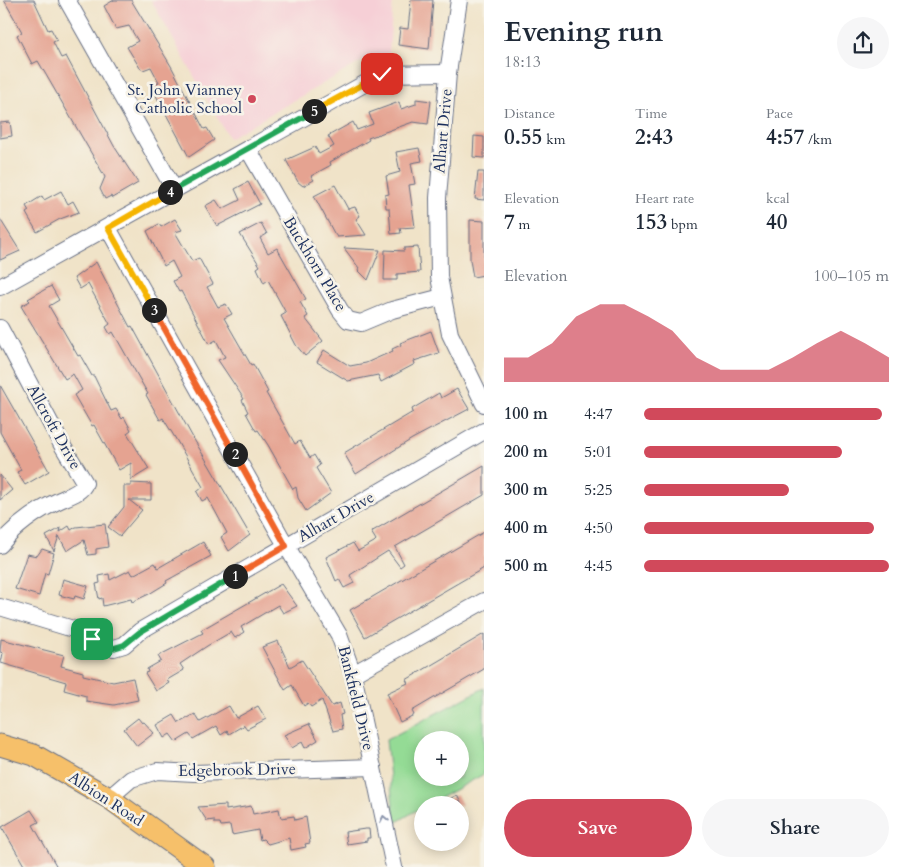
<!DOCTYPE html>
<meta charset="utf-8">
<style>
body{margin:0;font-family:Cardo,serif;background:#f6f6f7;color:#1f2937;height:100vh;display:flex;flex-direction:column;font-size:19px;white-space:nowrap}
*{box-sizing:border-box;margin:0}
p{font-size:16px;color:#747a83}
.icon{flex:none;width:28px;height:28px;fill:none;stroke:currentColor;stroke-width:2;stroke-linecap:round;stroke-linejoin:round}
.map{position:relative;flex:1;overflow:hidden}
.side{display:flex;flex-direction:column;background:#fff;width:425px}
.side>*{flex:none}
.controls{position:absolute;left:414px;top:731px;display:grid;gap:10px}
.controls a{display:grid;place-items:center;width:55px;height:55px;border-radius:50%;background:#fff;box-shadow:0 2px 12px #0003;font-size:25px}
.pin{position:absolute;display:grid;place-items:center;width:42px;height:42px;color:#fff;margin:-21px;border-radius:10px;box-shadow:0 2px 8px #0006}
.km{position:absolute;width:25px;height:25px;margin:-12px;border-radius:50%;background:#222;color:#fff;font-size:14px;line-height:25px;text-align:center}
.round{display:grid;place-items:center;flex:none;width:52px;height:52px;border-radius:26px;background:#f6f6f7}
.overview{display:flex;align-items:center;justify-content:space-between;height:85px;padding:0 20px}
h1{font-size:28px;font-weight:600;line-height:38px}
.metrics{display:grid;grid-template-columns:repeat(3,1fr);gap:8px;height:85px;padding:5px 20px}
.metrics div{display:grid;align-content:center}
.metrics b{font-size:21px;font-weight:600}
.metrics small{font-size:14px;font-weight:400}
.metrics p{font-size:14px}
.chart{height:140px;padding:10px 20px}
.chart p{display:flex;justify-content:space-between}
.chart svg{width:100%;height:90px;margin-top:5px;fill:#d1495b;opacity:.7}
.cta{display:flex;gap:10px;margin-top:auto;padding:10px 20px}
.cta a{flex:1;height:58px;border-radius:30px;background:#d1495b;color:#fff;font-size:20px;font-weight:600;line-height:58px;text-align:center}
.cta a+a{background:#f6f6f7;color:#1f2937}
ul{padding:0 20px;list-style:none;font-size:16px}
li{display:grid;grid-template-columns:80px 60px 1fr;align-items:center;height:38px}
li i{height:12px;border-radius:6px;background:#d1495b}
main{display:flex;flex:1;min-height:0}
.map>svg:first-child{display:block}
</style>
<main>
<div class="map">
<svg width="484" height="867" viewBox="0 0 484 867">
<rect width="100%" height="100%" fill="#f7f3e8"/>
<filter id="ink" filterUnits="userSpaceOnUse"><feTurbulence type="fractalNoise" baseFrequency=".02" numOctaves="2"/><feDisplacementMap in="SourceGraphic" scale="10" xChannelSelector="R" yChannelSelector="G"/><feConvolveMatrix kernelMatrix="1 2 1 2 8 2 1 2 1" color-interpolation-filters="sRGB"/></filter>
<filter id="wash" filterUnits="userSpaceOnUse"><feTurbulence type="fractalNoise" baseFrequency=".0096" numOctaves="4" result="noise"/><feDisplacementMap in="SourceGraphic" scale="20" xChannelSelector="R" yChannelSelector="G"/><feGaussianBlur stdDeviation="1.12" result="paint"/><feColorMatrix in="noise" values="0 0 0 0 0 0 0 0 0 0 0 0 0 0 0 0 0 1.4 0 .05"/><feComposite in="paint" operator="in"/></filter>
<g filter="url(#wash)">
<rect width="100%" height="100%" fill="#f0e3c8"/>
<polygon fill="#f6cfd6" points="151,0 393,0 389,53 364,60 229,138"/>
<path fill="#94db95" stroke="#58857a" fill-rule="evenodd" d="M484,688V774L427,805H422V807L395,823L386,740ZM422,740H460V778H422Z"/>
<g id="blocks">
<g fill="#e5a391">
<polygon points="4,0 34,0 48,30 51,29 57,40 53,42 61,58 66,56 114,146 138,183 112,198 111,196 105,199 100,189 105,177 38,61 32,64 17,35 22,32"/>
<polygon points="114,0 131,0 171,66 204,129 207,128 214,140 189,157 152,88 152,86 159,82 151,67 143,70 140,68 127,47 138,41 129,26 116,29 104,6"/>
<polygon points="411,0 433,0 429,49 398,45 400,28 408,29"/>
<polygon points="416,99 431,101 428,124 413,122 368,138 369,140 330,162 331,165 311,176 314,180 303,186 298,182 286,160 315,147 319,154 334,146 328,136 353,122 357,130 373,124 369,113 399,102 401,109 416,104"/>
<polygon points="10,122 12,136 0,138 0,123"/>
<polygon points="474,136 484,137 484,158 473,157"/>
<polygon points="419,148 422,161 411,163 415,184 409,185 415,227 400,228 401,233 391,234 389,208 386,208 385,195 389,194 386,176 400,172 396,152"/>
<polygon points="478,172 484,172 484,200 475,199"/>
<polygon points="248,182 260,204 217,226 205,206 216,200 222,209 240,200 235,189"/>
<polygon points="335,185 348,209 355,207 360,216 356,219 366,235 337,237 334,233 314,196"/>
<polygon points="61,191 68,204 73,201 79,212 60,219 37,232 26,213 29,211 26,206 42,196 44,200"/>
<polygon points="0,219 20,251 0,260"/>
<polygon points="175,219 182,230 175,232 192,261 199,258 213,284 207,287 218,307 226,304 232,314 224,318 251,365 253,364 260,377 268,392 266,393 295,444 300,441 310,458 314,455 320,465 316,468 331,493 306,511 298,498 296,487 293,489 268,445 258,430 256,431 246,413 248,412 242,400 244,399 218,360 225,357 216,340 209,344 181,291 179,292 173,281 180,277 172,261 164,266 147,231 159,224 161,227"/>
<polygon points="470,220 484,221 484,275 473,277 470,260"/>
<polygon points="261,223 267,234 260,238 268,253 277,248 306,299 300,302 308,316 305,318 323,341 305,356 296,345 281,316 286,313 268,280 264,283 257,268 260,266 240,234"/>
<polygon points="418,247 420,272 397,274 397,280 384,280 385,250 404,251 404,248"/>
<polygon points="344,248 380,250 368,280 358,270 359,268"/>
<polygon points="96,262 130,327 132,326 192,436 250,535 229,551 221,537 227,533 208,498 202,501 197,492 203,487 177,441 163,418 160,420 146,395 148,394 113,332 110,334 106,327 110,324 88,284 80,289 74,278"/>
<polygon points="51,286 59,300 49,306 78,356 80,355 92,376 94,376 111,411 116,409 122,419 124,417 131,430 127,433 149,469 131,480 131,463 119,470 94,425 92,426 74,395 82,390 73,374 65,379 21,306 30,301 28,299"/>
<polygon points="431,331 439,353 414,361 415,364 381,382 378,375 348,381 317,362 324,350 350,366 366,363 393,351 392,349 401,345 400,343"/>
<polygon points="0,385 49,471 25,485 17,472 21,470 0,432"/>
<polygon points="457,389 469,409 412,439 356,474 344,453 413,412 412,409 439,393 441,398"/>
<polygon points="484,466 484,495 395,547 404,564 400,567 388,551 350,575 354,583 344,588 339,579 336,581 326,557 353,543 358,551 374,542 376,540 371,532"/>
<polygon points="0,475 12,490 0,500"/>
<polygon points="131,483 151,484 151,500 129,500 142,510 120,536 108,527 124,507 124,486 131,486"/>
<polygon points="105,524 108,547 96,549 96,554 88,555 84,540 67,551 59,536 54,551 46,536 61,528 60,532 69,526 71,530 76,527"/>
<polygon points="484,532 484,568 365,637 350,610"/>
<polygon points="203,542 211,556 166,581 167,583 149,594 132,602 131,599 103,606 102,598 99,599 96,584 100,583 99,576 109,574 110,580 130,570 133,575 155,563 158,568"/>
<polygon points="42,549 54,553 48,574 45,573 39,596 15,589 27,554 37,556"/>
<polygon points="63,579 88,586 84,599 75,596 74,599 59,595"/>
<polygon points="281,584 297,606 283,613 278,605 241,627 244,632 235,638 231,632 207,646 180,664 184,670 167,680 169,683 156,691 145,673 148,672 147,669 161,661 158,656 203,633 201,630"/>
<polygon points="484,634 484,669 434,698 412,711 414,715 400,722 387,693 408,683 406,680"/>
<polygon points="1,639 64,655 61,666 83,672 83,675 113,682 133,678 138,700 114,705 86,701 86,696 64,690 66,682 1,663 3,653 0,652"/>
<polygon points="278,641 290,667 302,660 332,706 340,703 343,714 340,715 342,729 333,731 322,700 311,707 308,703 304,706 292,685 285,690 262,647"/>
<polygon points="229,706 236,718 258,706 266,719 247,729 244,725 229,734 227,731 221,735 216,726 193,739 189,734 176,742 170,734 164,738 157,725 174,715 179,723 195,714 200,722"/>
<polygon points="138,718 142,723 144,722 154,733 137,746 124,729"/>
<polygon points="309,724 318,740 305,748 302,742 292,748 284,735"/>
<polygon points="457,795 462,805 438,805"/>
<polygon points="226,805 226,810 251,806 253,814 279,809 281,818 294,816 295,820 306,817 310,843 305,844 306,847 291,850 289,838 268,844 263,839 260,840 258,830 232,835 230,825 221,826 220,823 214,823 214,820 207,821 198,807"/>
<polygon points="31,810 39,822 33,825 57,867 25,867 2,827"/>
<polygon points="365,829 369,829 370,838 367,838 367,841 347,844 345,832"/>
</g>
</g>
</g>
<g filter="url(#ink)">
<use href="#blocks" fill-opacity="0" stroke="#666e83" stroke-width="1"/>
<g fill="none" stroke-linecap="round" stroke-linejoin="round">
<g stroke="#666e83" stroke-width="18">
<g id="minor">
<polyline points="67,0 174,189"/>
<polyline points="459,0 448,73 438,198 439,277 450,334 484,404"/>
<polyline points="248,149 340,310 348,320 361,323 392,310 442,297"/>
<polyline points="108,228 280,535 339,635 353,674 394,867"/>
<polyline points="0,287 382,74 448,73"/>
<path d="M0,328L62,445L85,483C82,492 69,496 60,500C36,511 17,524 0,545"/>
<polyline points="0,607 83,632 104,647 114,648 124,645 140,631 484,431"/>
<polyline points="353,674 484,601"/>
<polyline points="109,798 131,779 157,771 194,773 373,767"/>
</g>
</g>
<g stroke="#666e83" stroke-width="23">
<polyline id="major" points="0,745 34,755 109,798 205,867"/>
</g>
<use href="#minor" stroke="#fff" stroke-width="16"/>
<use href="#major" stroke="#f6c06b" stroke-width="21"/>
</g>
<defs><path id="oneway-chevron" d="M-2-3.5L2.5 0L-2 3.5" fill="none" stroke-width="1.6" stroke-linecap="round" stroke-linejoin="round" transform="scale(1.25)"/></defs>
<use stroke="#8d97ae" href="#oneway-chevron" transform="translate(384 819) rotate(-102)"/>
</g>
<g fill="none" stroke-linecap="round" stroke-linejoin="round" filter="url(#ink)">
<g stroke="#fff" stroke-width="10">
<polyline id="split-1" points="92,639 104,647 114,648 124,645 140,632 235,576"/>
</g>
<g stroke="#fff" stroke-width="10">
<polyline id="split-2" points="235,576 286,546 235,454"/>
</g>
<g stroke="#fff" stroke-width="10">
<polyline id="split-3" points="154,310 235,454"/>
</g>
<g stroke="#fff" stroke-width="10">
<polyline id="split-4" points="154,310 108,228 170,192"/>
</g>
<g stroke="#fff" stroke-width="10">
<polyline id="split-5" points="170,192 314,111"/>
</g>
<g stroke="#fff" stroke-width="10">
<polyline id="split-6" points="314,111 382,74"/>
</g>
<use href="#split-1" stroke="#22a559" stroke-width="6"/>
<use href="#split-2" stroke="#f0652b" stroke-width="6"/>
<use href="#split-3" stroke="#f0652b" stroke-width="6"/>
<use href="#split-4" stroke="#f5b400" stroke-width="6"/>
<use href="#split-5" stroke="#22a559" stroke-width="6"/>
<use href="#split-6" stroke="#f5b400" stroke-width="6"/>
</g>
<circle fill="#d1495b" stroke="#f7f3e8" stroke-width="2" cx="252" cy="99" r="5"/>
<g text-anchor="middle" dominant-baseline="central" stroke-width="5" stroke-linejoin="round" paint-order="stroke">
<g font-size="16" fill="#1b2f5e" stroke="#f7f3e8" text-anchor="end">
<text x="242" y="90">St. John Vianney<tspan x="242" dy="18">Catholic School</tspan></text>
</g>
<g font-size="16" fill="#1b2f5e" stroke="#f7f3e8">
<text transform="translate(443 131) rotate(-85)">Alhart Drive</text>
<text transform="translate(315 264) rotate(59)">Buckhorn Place</text>
<text transform="translate(54 427) rotate(61)">Allcroft Drive</text>
<text transform="translate(336 517) rotate(-30)">Alhart Drive</text>
<text transform="translate(356 698) rotate(76)">Bankfield Drive</text>
<text transform="translate(237 770) rotate(-1)">Edgebrook Drive</text>
<text transform="translate(106 799) rotate(33)">Albion Road</text>
</g>
</g>
</svg>
<div class="controls">
<a>+</a>
<a>−</a>
</div>
<div class="pin" style="left:92px;top:639px;background:#1e9e55"><svg class="icon" aria-label="arrive" viewBox="0 0 24 24"><path d="M6 21V4h12l-3 4 3 4H6"/></svg></div>
<div class="pin" style="left:382px;top:74px;background:#d93025"><svg class="icon" aria-label="check" viewBox="0 0 24 24"><path d="M5 12l5 5 9-10"/></svg></div>
<b class="km" style="left:235px;top:576px">1</b>
<b class="km" style="left:235px;top:454px">2</b>
<b class="km" style="left:154px;top:310px">3</b>
<b class="km" style="left:170px;top:192px">4</b>
<b class="km" style="left:314px;top:111px">5</b>
</div>
<section class="side">
<div class="overview"><div><h1>Evening run</h1><p>18:13</p></div><a class="round"><svg class="icon" aria-label="share" viewBox="0 0 24 24"><path d="M12 15V3M7 8l5-5 5 5M5 13v7h14v-7"/></svg></a></div>
<div class="metrics">
<div><p>Distance</p><b>0.55<small> km</small></b></div>
<div><p>Time</p><b>2:43</b></div>
<div><p>Pace</p><b>4:57<small> /km</small></b></div>
</div>
<div class="metrics">
<div><p>Elevation</p><b>7<small> m</small></b></div>
<div><p>Heart rate</p><b>153<small> bpm</small></b></div>
<div><p>kcal</p><b>40</b></div>
</div>
<div class="chart"><p><span>Elevation</span>100–105 m</p>
<svg viewBox="0 0 160 44" preserveAspectRatio="none"><path d="M0 44V32L10 32L20 25L30 12L40 6L50 6L60 12L70 19L80 32L90 38L100 38L110 38L120 32L130 25L140 19L150 25L160 32V44z"/></svg>
</div>
<ul>
<li><b>100 m</b>4:47<i style="width:97%"></i></li>
<li><b>200 m</b>5:01<i style="width:81%"></i></li>
<li><b>300 m</b>5:25<i style="width:59%"></i></li>
<li><b>400 m</b>4:50<i style="width:94%"></i></li>
<li><b>500 m</b>4:45<i style="width:100%"></i></li>
</ul>
<div class="cta"><a>Save</a><a>Share</a></div>
</section>
</main>
